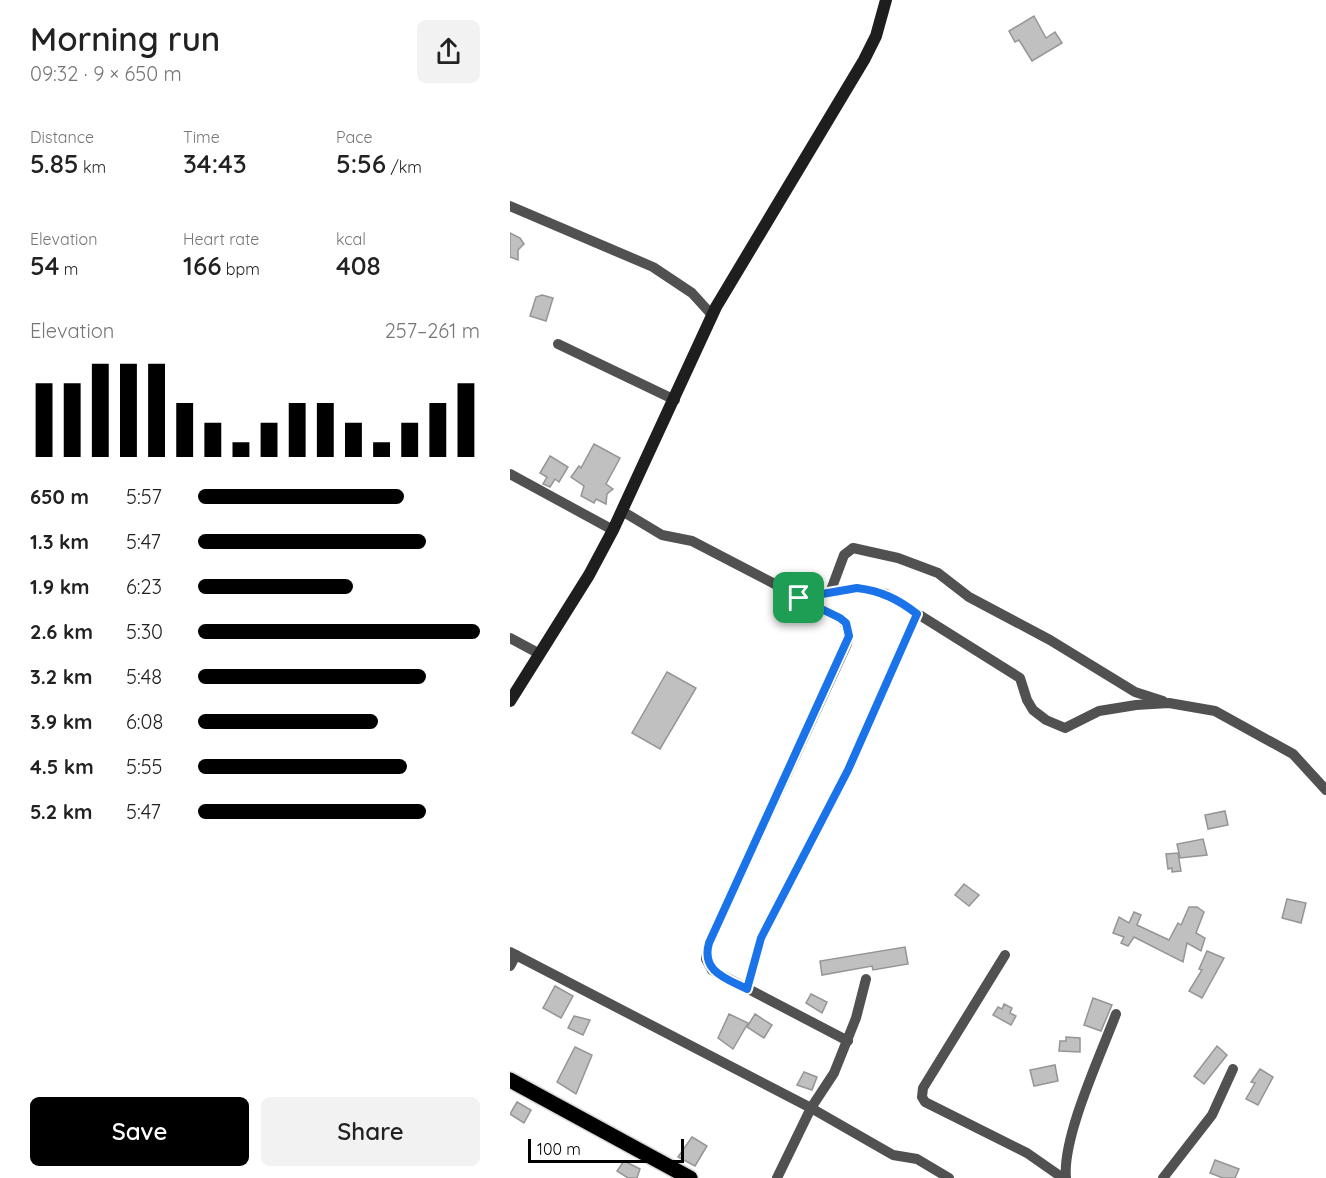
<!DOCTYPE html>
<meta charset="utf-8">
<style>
body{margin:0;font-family:Quicksand,sans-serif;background:#f2f2f2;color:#222;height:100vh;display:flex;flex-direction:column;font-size:22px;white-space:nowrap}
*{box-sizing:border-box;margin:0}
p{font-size:20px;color:#767676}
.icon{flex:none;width:33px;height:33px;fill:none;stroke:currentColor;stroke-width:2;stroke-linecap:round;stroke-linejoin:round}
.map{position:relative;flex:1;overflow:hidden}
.drawer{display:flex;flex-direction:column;background:#fff;width:510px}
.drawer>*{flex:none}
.scale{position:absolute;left:18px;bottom:15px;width:156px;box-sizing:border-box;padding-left:6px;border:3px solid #000;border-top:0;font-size:16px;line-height:21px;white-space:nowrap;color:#000;-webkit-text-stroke:4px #fff;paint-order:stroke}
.pin{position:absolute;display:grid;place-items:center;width:51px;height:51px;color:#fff;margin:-26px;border-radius:12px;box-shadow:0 3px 9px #0006}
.round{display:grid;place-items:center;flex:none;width:63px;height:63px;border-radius:9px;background:#f2f2f2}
.summary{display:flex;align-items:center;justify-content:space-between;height:102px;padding:0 30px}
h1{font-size:33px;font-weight:600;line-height:45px}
.figures{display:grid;grid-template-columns:repeat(3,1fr);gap:9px;height:102px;padding:6px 30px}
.figures div{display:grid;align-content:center}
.figures b{font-size:26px;font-weight:600}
.figures small{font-size:16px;font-weight:400}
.figures p{font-size:16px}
.chart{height:168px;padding:12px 30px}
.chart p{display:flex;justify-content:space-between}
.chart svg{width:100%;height:108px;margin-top:6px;stroke:#000;stroke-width:6}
.cta{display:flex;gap:12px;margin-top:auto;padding:12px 30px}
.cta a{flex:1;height:69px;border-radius:9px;background:#000;color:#fff;font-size:24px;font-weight:600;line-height:69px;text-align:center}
.cta a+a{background:#f2f2f2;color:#222}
ul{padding:0 30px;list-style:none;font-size:20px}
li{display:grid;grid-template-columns:96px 72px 1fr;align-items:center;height:45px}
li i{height:15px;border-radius:8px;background:#000}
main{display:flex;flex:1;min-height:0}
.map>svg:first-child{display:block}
</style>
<main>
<section class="drawer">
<div class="summary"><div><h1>Morning run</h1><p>09:32 · 9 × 650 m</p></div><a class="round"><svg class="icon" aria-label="share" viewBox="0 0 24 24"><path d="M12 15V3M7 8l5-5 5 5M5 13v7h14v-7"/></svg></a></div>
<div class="figures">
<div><p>Distance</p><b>5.85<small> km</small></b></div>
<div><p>Time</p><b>34:43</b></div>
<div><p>Pace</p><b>5:56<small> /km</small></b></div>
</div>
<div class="figures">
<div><p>Elevation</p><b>54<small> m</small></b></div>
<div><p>Heart rate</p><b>166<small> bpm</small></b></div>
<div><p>kcal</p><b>408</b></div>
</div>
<div class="chart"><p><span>Elevation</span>257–261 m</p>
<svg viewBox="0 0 160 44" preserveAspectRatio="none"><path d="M5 44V14M15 44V14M25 44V6M35 44V6M45 44V6M55 44V22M65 44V30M75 44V38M85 44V30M95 44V22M105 44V22M115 44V30M125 44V38M135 44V30M145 44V22M155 44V14"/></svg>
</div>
<ul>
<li><b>650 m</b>5:57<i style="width:73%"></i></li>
<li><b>1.3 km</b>5:47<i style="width:81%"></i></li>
<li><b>1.9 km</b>6:23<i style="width:55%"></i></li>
<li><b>2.6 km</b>5:30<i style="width:100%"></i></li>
<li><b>3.2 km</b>5:48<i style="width:81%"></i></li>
<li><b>3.9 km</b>6:08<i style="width:64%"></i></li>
<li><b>4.5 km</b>5:55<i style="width:74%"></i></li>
<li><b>5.2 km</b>5:47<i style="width:81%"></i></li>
</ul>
<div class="cta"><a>Save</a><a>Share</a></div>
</section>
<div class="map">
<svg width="816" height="1178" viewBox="0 0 816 1178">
<rect width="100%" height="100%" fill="#fff"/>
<g fill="#c0c0c0" stroke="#959595" stroke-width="1.5">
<polygon points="524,16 536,38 545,32 552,43 522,61 509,40 505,42 499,31"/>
<polygon points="0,233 10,238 14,244 8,250 8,260 0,257"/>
<polygon points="32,295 43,298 36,321 20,316 26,297"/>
<polygon points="84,444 110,458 96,484 103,489 97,494 96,504 86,499 84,503 71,496 74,486 61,477 69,466 71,468"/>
<polygon points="40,456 58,467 49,482 45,479 40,487 33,484 37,477 30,473"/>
<polygon points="157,672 186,688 150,749 122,733"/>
<polygon points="715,811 718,825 698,829 695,815"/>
<polygon points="693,839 697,855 670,858 667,844"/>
<polygon points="668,853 671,871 662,872 662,868 658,869 656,854"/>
<polygon points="454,884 469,895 459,906 445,895"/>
<polygon points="777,899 796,903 791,923 772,918"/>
<polygon points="679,907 687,907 694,912 686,933 695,938 691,951 677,943 673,962 624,937 618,946 611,943 614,937 603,933 609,917 619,923 624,912 631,915 627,925 659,940 668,923 671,925"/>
<polygon points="395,947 398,964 363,970 362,966 312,975 310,961"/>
<polygon points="697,951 714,958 692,998 679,991 692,970 689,969"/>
<polygon points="45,986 63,996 51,1018 33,1008"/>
<polygon points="301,994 317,1002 312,1013 296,1003"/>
<polygon points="583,998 602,1005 591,1031 574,1025"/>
<polygon points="494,1004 502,1008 500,1013 506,1016 501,1025 483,1015 488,1007 492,1009"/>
<polygon points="219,1014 238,1023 223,1049 208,1038"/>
<polygon points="245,1014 262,1025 254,1038 237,1027"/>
<polygon points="64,1016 80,1020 73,1035 58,1028"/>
<polygon points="556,1037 570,1038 570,1052 549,1051 550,1041 556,1041"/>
<polygon points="707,1046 717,1055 694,1084 684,1076"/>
<polygon points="65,1047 82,1055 66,1094 47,1082"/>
<polygon points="545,1065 548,1081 524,1086 520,1070"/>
<polygon points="750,1069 763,1077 748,1105 736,1099 745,1083 741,1082"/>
<polygon points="294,1072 307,1077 302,1090 287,1085"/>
<polygon points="7,1102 21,1110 14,1123 0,1114"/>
<polygon points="182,1137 197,1146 185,1166 168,1157"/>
<polygon points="705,1160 729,1169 725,1178 713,1178 700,1173"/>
<polygon points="114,1161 130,1169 127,1178 118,1178 107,1171"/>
</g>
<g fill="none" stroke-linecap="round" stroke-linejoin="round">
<g stroke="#dbdbdb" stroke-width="18">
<polyline id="primary" points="0,1080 180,1178"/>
</g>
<g stroke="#515151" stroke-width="10">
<polyline points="0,206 143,267 182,293 202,315"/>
<polyline points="48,344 165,400"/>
<polyline points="0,474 103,530"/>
<path d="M112,511L152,535L182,541L330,618C338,626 340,633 337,644L199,943L196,959L202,970L338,1041"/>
<polyline points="321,590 334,555 343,548 388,558 428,573 459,597 540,640 625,692 653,701"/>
<polyline points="289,598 347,588 376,594 510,678 517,700 523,710 536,720 555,728 589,711 626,705 659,703 705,711 783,754 816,790"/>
<polyline points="0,638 28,653"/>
<polyline points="0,952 301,1108 383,1155 407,1159 439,1178"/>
<polyline points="495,955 413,1088 412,1097 415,1102 517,1153 553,1178"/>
<polyline points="0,966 6,955"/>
<polyline points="237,989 251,938 338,770 407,614"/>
<polyline points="267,1178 301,1108 324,1073 346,1018 356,979"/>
<path d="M556,1178C552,1137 591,1054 606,1014"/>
<polyline points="653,1178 702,1115 723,1069"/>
</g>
<polyline stroke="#1e1e1e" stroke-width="12" points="0,701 79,575 103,530 206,307 354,60 366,36 376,0"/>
<use href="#primary" stroke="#000" stroke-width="15"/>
</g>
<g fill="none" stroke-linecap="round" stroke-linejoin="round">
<g stroke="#fff" stroke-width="12">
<path id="route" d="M347,588C371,591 388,599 407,614L338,770L251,938L237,989C215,978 191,971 199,943L339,636L336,623L330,618L289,598Z"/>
</g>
<use href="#route" stroke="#1a73e8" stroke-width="8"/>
</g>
</svg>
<div class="scale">100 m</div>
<div class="pin" style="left:289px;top:598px;background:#1e9e55"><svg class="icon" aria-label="arrive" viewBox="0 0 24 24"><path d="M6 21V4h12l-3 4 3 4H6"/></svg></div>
</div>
</main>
